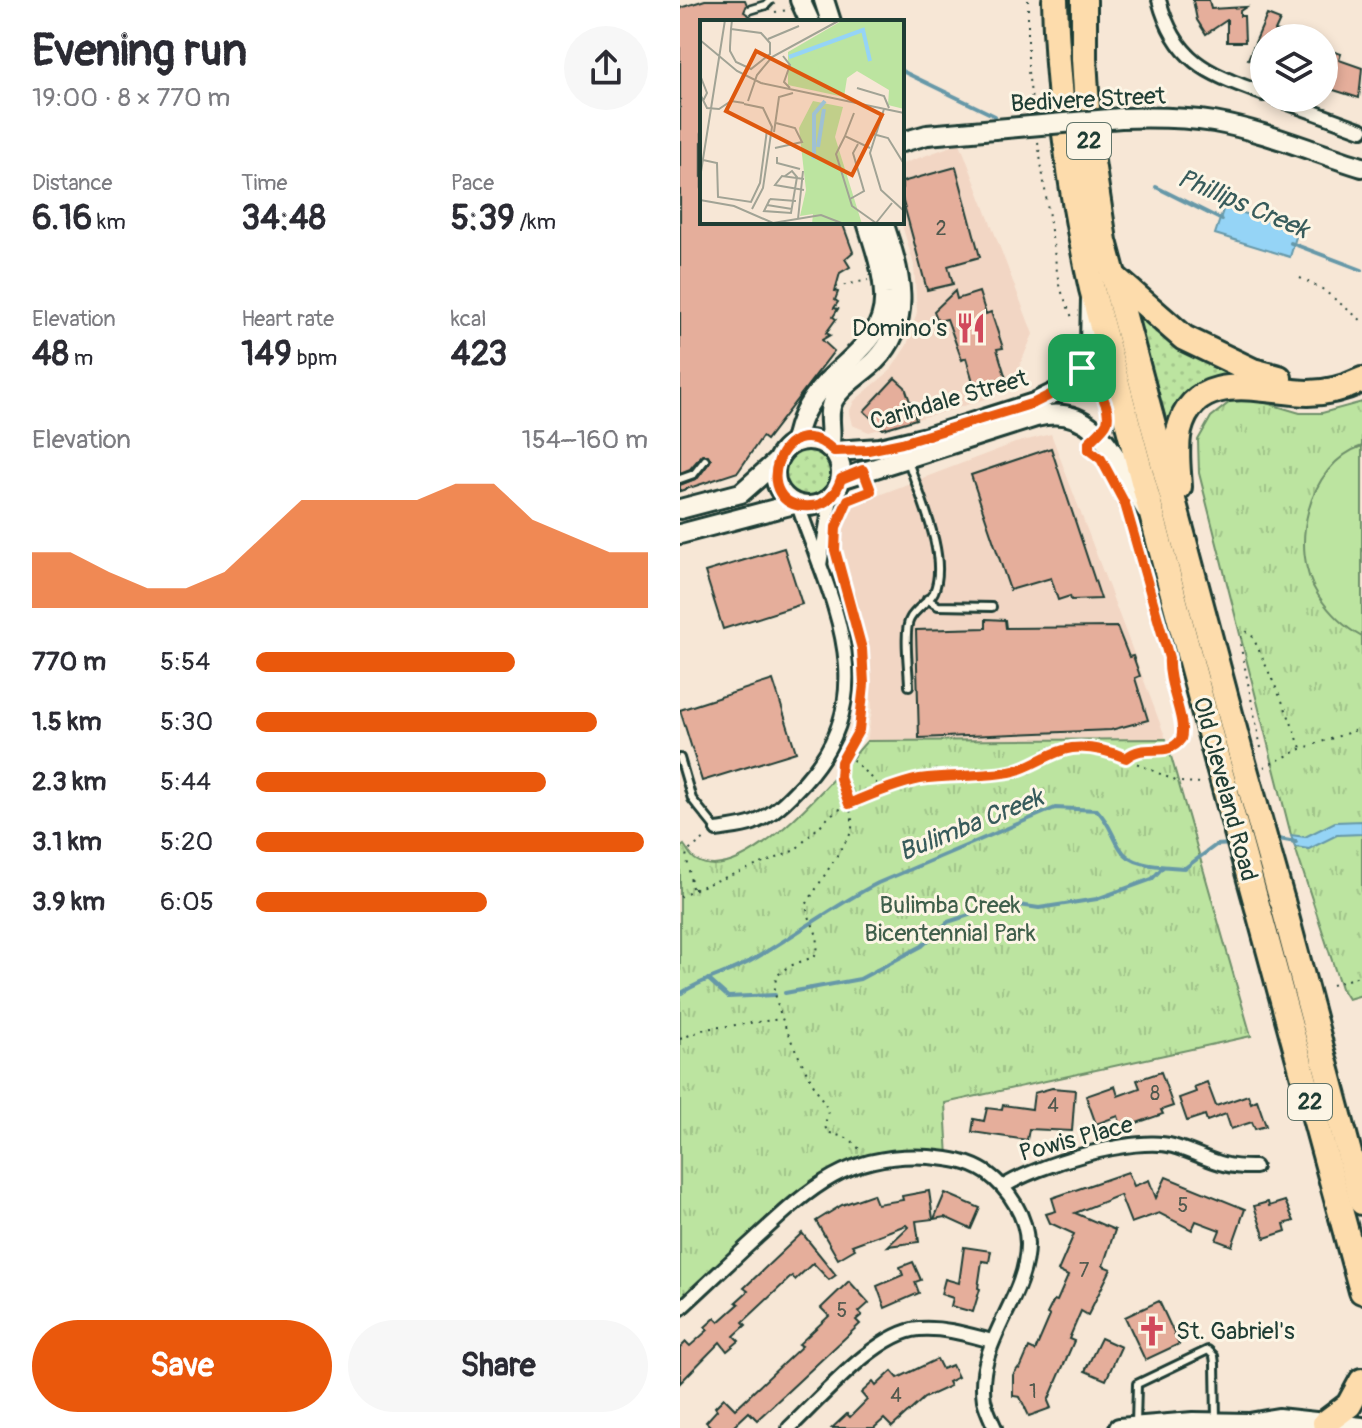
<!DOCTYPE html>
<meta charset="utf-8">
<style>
body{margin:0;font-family:Pangolin,sans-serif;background:#f7f7f7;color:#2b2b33;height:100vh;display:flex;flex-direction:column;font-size:30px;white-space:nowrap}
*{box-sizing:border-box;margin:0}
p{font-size:26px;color:#7c7c81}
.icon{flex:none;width:44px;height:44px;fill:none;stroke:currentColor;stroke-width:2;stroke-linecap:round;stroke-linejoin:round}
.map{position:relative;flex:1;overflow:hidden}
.side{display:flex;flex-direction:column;background:#fff;width:680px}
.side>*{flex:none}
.controls{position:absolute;left:570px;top:24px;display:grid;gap:16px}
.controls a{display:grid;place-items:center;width:88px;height:88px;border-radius:50%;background:#fff;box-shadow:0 4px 12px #0003;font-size:40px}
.pin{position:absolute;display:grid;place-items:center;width:68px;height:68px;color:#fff;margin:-34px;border-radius:16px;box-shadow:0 4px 12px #0006}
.round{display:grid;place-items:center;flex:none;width:84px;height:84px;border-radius:42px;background:#f7f7f7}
.overview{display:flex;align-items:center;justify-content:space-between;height:136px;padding:0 32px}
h1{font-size:44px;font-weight:800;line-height:60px}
.stats{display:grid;grid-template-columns:repeat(3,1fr);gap:12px;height:136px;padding:8px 32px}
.stats div{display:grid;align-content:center}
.stats b{font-size:34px;font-weight:800}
.stats small{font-size:22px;font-weight:400}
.stats p{font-size:22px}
.chart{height:224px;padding:16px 32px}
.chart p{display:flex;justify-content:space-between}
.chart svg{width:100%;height:144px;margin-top:8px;fill:#ea580c;opacity:.7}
.action{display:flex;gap:16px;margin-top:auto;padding:16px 32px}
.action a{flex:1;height:92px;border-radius:48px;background:#ea580c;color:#fff;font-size:32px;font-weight:800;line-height:92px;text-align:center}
.action a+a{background:#f7f7f7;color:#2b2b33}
ul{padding:0 32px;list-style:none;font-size:26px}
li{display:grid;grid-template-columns:128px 96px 1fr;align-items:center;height:60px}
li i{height:20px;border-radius:10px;background:#ea580c}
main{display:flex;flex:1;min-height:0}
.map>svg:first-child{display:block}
</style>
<main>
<section class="side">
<div class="overview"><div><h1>Evening run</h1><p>19:00 · 8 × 770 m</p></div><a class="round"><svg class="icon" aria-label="share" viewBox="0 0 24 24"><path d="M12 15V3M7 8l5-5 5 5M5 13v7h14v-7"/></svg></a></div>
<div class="stats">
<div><p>Distance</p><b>6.16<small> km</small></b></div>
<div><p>Time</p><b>34:48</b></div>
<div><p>Pace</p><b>5:39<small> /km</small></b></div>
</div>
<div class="stats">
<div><p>Elevation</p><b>48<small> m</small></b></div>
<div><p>Heart rate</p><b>149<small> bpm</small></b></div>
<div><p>kcal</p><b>423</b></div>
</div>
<div class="chart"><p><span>Elevation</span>154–160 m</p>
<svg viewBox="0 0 160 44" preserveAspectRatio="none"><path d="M0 44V27L10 27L20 33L30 38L40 38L50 33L60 22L70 11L80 11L90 11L100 11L110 6L120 6L130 17L140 22L150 27L160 27V44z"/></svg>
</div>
<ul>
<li><b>770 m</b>5:54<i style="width:66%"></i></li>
<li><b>1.5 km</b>5:30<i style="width:87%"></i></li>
<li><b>2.3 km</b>5:44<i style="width:74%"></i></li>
<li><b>3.1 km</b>5:20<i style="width:99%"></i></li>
<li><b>3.9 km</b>6:05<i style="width:59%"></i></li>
</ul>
<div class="action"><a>Save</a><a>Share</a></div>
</section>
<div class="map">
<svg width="682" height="1428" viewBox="0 0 682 1428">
<defs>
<pattern id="grass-dots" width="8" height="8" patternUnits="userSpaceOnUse" patternTransform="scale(2)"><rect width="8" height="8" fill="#bce4a0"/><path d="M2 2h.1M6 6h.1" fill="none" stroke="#a1c48a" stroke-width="1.8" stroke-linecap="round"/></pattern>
<pattern id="park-tufts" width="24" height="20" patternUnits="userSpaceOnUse" patternTransform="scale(2)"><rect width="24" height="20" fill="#bce4a0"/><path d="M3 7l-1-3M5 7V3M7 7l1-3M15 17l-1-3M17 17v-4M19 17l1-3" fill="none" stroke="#a1c48a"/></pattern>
</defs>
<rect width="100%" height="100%" fill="#f7e7d6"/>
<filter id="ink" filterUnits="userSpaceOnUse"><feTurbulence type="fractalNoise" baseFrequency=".0125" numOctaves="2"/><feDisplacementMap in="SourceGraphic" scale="16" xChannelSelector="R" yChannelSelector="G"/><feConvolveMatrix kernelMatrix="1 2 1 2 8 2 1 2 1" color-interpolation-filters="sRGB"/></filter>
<g filter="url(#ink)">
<g fill="#f2d6c4">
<polygon points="280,143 353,334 329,391 274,409 189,432 172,425 169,413 174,401 210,371 227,345 237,312 234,265 221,222 222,164"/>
<polygon points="371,434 486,739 187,741 192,710 188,648 161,539 170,506 335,443"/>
</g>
<g fill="url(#grass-dots)" stroke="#6e906a" stroke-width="2">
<polygon points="460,309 561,371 558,381 491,438 460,325"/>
<circle cx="126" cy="472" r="25"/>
</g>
<g fill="url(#park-tufts)" stroke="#6e906a" stroke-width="2">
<polygon points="569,398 620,413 642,413 682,402 682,995 668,999 661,988 611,835 519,473 518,440 531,417 550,402"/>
<path d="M486,739L571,1036L265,1103L268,1158L239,1157L155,1174L0,1309V848L4,845C8,850 11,857 16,860C64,890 158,773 187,741Z"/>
</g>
<path fill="#bce4a0" stroke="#6e906a" stroke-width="2" d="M682,446V637C664,627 649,612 638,595C608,549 628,464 682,446Z"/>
<g fill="#95d4f6" stroke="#6698a8" stroke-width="2">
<polygon points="544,207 618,230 610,257 535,234"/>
<polygon points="682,821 682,834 657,835 629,849 615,847 611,835 625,837 655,822"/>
</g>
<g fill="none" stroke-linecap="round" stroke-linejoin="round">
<g stroke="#6698a8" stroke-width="4">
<polyline points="222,71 315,116"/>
<polyline points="476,187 542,220"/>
<polyline points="611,243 682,270"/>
<polyline points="593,838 616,842"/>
<polyline points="28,979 48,997 95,995"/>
<polyline points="105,993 180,979 242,946 268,922 325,903 359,908 417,899 472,879 483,867"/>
<path d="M0,994C23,978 51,973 74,959C116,935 155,905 198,883L375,808L417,810C430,824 431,833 440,848C451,868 485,866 505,868L536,845L553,844"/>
</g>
</g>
<g fill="#e5ae9b" stroke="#1f3d34" stroke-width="2">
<polygon points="25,0 65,0 67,5 64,12 70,16 73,22 22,22 22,222 162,222 173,252 165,259 170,267 160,273 155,291 158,292 155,300 158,302 154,308 158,309 153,317 156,319 146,333 150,335 142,340 154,351 86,440 82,437 58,472 0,491 0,485 18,478 31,460 28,455 22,455 10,469 0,473 0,8"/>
<polygon points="513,0 529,0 531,9 566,7 560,11 560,16 564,16 565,42 547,42 547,20 526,34 517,20"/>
<polygon points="587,15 600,20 595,31 611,36 584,38 584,65 568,59"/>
<polygon points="648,50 661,54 659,60 682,68 679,98 644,87 644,53 647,54"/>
<polygon points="276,167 300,257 268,266 273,284 247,290 222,198 222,182"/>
<polygon points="275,291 277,299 299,292 306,314 311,312 323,348 317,349 328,385 297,395 286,358 282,360 267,319 258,321 254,311"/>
<polygon points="215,378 225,387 236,419 203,429 184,411"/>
<polygon points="371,448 421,599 391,600 390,596 378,600 371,578 330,590 291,475"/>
<polygon points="104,548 122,604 43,629 25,572"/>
<polygon points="306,619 325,620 326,628 437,627 449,657 453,656 460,676 455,678 468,720 431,730 239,738 236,630 306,628"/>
<polygon points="93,680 116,752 22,781 0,710"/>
<polygon points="481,1072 493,1106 481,1110 483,1114 442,1128 438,1116 416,1124 406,1096 435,1086 438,1096 460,1088 457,1080"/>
<polygon points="527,1082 536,1106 568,1095 571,1103 577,1100 586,1126 575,1129 572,1122 551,1129 546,1114 527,1121 525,1115 507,1121 499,1098 516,1092 514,1087"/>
<polygon points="372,1088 395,1090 392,1131 349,1129 347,1140 292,1132 294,1119 304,1121 307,1108 322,1110 323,1105 352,1109 354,1093"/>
<polygon points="448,1172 454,1186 469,1180 476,1198 486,1177 565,1209 552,1246 536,1240 540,1230 516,1221 512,1230 479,1213 451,1223 440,1195 395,1213 435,1230 423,1266 431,1269 408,1315 401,1311 389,1339 394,1341 368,1401 371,1408 349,1416 340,1397 333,1396 333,1375 338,1368 340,1369 349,1348 355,1351 370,1316 367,1314 374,1300 377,1301 388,1276 378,1271 394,1234 370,1223 366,1214 376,1211 372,1198"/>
<polygon points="249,1191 253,1219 236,1221 239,1242 208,1246 228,1227 226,1225 172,1245 175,1249 158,1259 136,1221 162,1205 193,1194 197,1204 223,1200 222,1196"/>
<polygon points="265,1193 300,1208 291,1229 265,1217 254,1219"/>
<polygon points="605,1201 614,1221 604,1224 606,1231 585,1238 574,1206 588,1202 589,1206"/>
<polygon points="122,1233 156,1275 149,1280 133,1263 115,1280 112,1276 63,1322 66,1325 54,1336 59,1341 47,1351 40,1342 0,1383 0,1348 6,1342 10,1346 28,1330 25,1327 35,1318 39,1322 59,1304 56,1302 68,1291 64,1288"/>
<polygon points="284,1247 311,1251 309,1262 302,1261 298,1288 300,1289 293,1312 271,1306 273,1298 261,1294 265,1279 279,1283"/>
<polygon points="233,1262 241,1280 235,1282 239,1293 205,1308 197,1286 223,1275 220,1267"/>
<polygon points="169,1281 189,1303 179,1312 182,1315 176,1320 180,1324 77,1420 69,1412 52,1428 32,1428 26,1422 37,1410 35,1407 44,1398 55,1409 122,1346 119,1344 149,1316 141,1308"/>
<polygon points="479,1301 499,1344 465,1360 445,1317"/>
<polygon points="421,1338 441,1347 426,1380 405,1371"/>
<polygon points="257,1359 262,1369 272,1365 278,1377 268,1382 270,1386 244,1398 212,1427 204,1419 194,1428 152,1428 167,1414 170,1417 187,1400 181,1393 193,1382 196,1386 212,1371 218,1378"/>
</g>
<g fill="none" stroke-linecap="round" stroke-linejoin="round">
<g stroke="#1f3d34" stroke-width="12">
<g id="lane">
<path d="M228,461C239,495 269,557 254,592C250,601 235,609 230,619C223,630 229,671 229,686"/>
<polyline points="0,479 14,474 25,460"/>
<polyline points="247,599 258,606 312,607"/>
<polyline points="0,758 12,799 37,830"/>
<polyline points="456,1425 457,1384 528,1350 534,1356 535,1364 536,1419"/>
</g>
</g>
<g stroke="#1f3d34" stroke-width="18">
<g id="street">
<path d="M479,0C496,63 528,73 584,94"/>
<polyline points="595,98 682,130"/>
<polyline points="140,565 151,498"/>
<path d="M37,830C48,828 62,827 73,823C94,815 110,797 125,781C205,693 150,599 118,505"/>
<path d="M323,1187C356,1165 455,1135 493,1146C527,1156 537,1168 575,1167"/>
<path d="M0,1309C25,1286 50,1262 75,1239C131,1187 168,1152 249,1157C270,1159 289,1161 307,1173C329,1189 347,1217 347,1244C347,1300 295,1342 304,1400C306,1409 311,1419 315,1428"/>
<path d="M109,1428C140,1399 197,1332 239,1329C264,1327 289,1335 312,1341"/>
</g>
</g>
<g stroke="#1f3d34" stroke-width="24">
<g id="secondary">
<polyline points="120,0 130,22"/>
<polyline points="144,0 151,22"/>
<path d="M441,118C472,117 503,117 534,122C585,131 633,152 682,167"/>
<polyline points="222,142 247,135"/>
<circle cx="128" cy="473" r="33"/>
<path d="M115,442C119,420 127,404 142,387C167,358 207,339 204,294C203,269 194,245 187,222"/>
<path d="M149,447C154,431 145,414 154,399C164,383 183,373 195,361C236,320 219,269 203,222"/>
<polyline points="154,451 200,448 247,437 354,403 382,389 397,376 407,357 410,345 411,299"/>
<path d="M161,479L356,417C422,400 438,469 467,511"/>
<polyline points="0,509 61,493 96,462"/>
<polyline points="0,534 114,504"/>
<polyline points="439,1428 513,1422 569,1423 598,1418 682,1427"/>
</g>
</g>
<g stroke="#1f3d34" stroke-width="30">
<g id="highway">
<path d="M375,0C377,97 391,194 412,289L538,763"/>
<polyline points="404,0 404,58 409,142 424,241 561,755"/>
<polyline points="433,276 504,338 573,371 599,378"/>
<path d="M499,487C498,469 495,448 499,431C515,367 583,392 628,393C647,393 665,388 682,380"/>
<polyline points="602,901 682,1202"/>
<polyline points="579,912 682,1291"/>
<polyline points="645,1423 669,1405 682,1381"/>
</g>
</g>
<g stroke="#1f3d34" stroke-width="2" stroke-dasharray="2 6" stroke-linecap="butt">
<polyline points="348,0 348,72 353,108"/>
<polyline points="95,12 108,10"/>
<polyline points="358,142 379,285 393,320"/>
<polyline points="620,278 641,288 682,321"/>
<polyline points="156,287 188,280"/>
<polyline points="163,511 172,497 191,491 189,486"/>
<polyline points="447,511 480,624"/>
<path d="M156,556C163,600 186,640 183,687C183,700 183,717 180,730C174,746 161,755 161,774C160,795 177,812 171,833L126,905C129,924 144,937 135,956C123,962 104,965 97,977C84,1001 135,1087 148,1110L145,1126L147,1132L170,1139L181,1151"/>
<polyline points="581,748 560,643 562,635 567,632 571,633 607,712 621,748"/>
<polyline points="167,754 202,789"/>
<path d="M446,758C466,742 488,759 501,739L503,725L490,684L489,657"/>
<polyline points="584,767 621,749 682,728"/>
<polyline points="12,888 6,853 26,837"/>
<polyline points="0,897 12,890 102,856 115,850 152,814 169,804 203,789 241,779 313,775 337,770 382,750 409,748 434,753 498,782 524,783"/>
<polyline points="652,985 682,975"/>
<polyline points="0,1039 25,1029 101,1019"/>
</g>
<use href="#lane" stroke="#fcf5e5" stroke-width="6"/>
<use href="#street" stroke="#fcf5e5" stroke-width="12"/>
<use href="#secondary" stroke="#fcf5e5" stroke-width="18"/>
<use href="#highway" stroke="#fddcac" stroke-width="24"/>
<g stroke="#1f3d34" stroke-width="12" stroke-linecap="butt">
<polyline id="lane-bridge" points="69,10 86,5 91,0"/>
</g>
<g stroke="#1f3d34" stroke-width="24" stroke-linecap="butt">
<polyline id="secondary-bridge" points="247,135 441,118"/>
</g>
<g stroke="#1f3d34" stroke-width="30" stroke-linecap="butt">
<g id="highway-bridge">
<polyline points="561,755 602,901"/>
<polyline points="538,763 579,912"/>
</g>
</g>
<use href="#lane-bridge" stroke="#fcf5e5" stroke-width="6"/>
<use href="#secondary-bridge" stroke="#fcf5e5" stroke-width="18"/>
<use href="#highway-bridge" stroke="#fddcac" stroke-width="24"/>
</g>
</g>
<g fill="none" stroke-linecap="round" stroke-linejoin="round" filter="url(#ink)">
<g stroke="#fff" stroke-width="16">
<path id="route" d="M402,368C413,379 432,405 427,422C425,428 414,437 409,442V450L421,459L445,504L489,658C487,686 507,719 501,739C487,759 466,741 446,758C429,751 410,746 392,748C371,751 354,766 334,771C303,778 271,774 240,779C216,784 192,794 169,804L160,778L161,762L179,730L184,684L182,649L155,550L156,527L168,500L191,491L183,470L161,479C156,494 147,505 131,506C66,511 101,401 154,451L188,450L222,443L354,403L382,389Z"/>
</g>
<use href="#route" stroke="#ea580c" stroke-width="10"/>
</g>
<defs>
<g id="restaurant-bare" transform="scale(2.4)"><path d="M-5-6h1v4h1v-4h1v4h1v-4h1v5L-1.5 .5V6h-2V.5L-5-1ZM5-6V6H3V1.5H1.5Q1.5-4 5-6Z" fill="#d1495b" stroke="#fcf5e5" stroke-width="2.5" paint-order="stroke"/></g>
<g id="church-bare" transform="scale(2.4)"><path d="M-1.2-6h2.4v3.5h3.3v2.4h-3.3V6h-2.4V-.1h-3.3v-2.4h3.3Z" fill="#d1495b" stroke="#fcf5e5" stroke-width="2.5" paint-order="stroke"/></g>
</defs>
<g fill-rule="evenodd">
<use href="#restaurant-bare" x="291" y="328"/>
<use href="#church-bare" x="472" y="1331"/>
</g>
<g text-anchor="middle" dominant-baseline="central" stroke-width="6" stroke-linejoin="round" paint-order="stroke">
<g font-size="20" fill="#50594e">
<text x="261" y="228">2</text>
<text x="475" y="1093">8</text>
<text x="373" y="1105">4</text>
<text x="503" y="1205">5</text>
<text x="404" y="1270">7</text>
<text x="162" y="1310">5</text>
<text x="353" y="1391">1</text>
<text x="216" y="1395">4</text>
</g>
<g fill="#fcf5e5" stroke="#617469" stroke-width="2">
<rect x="387" y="123" width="44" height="36" rx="6"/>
<rect x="608" y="1084" width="44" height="36" rx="6"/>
</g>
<g font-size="22" font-weight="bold" fill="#1f3d34">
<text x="409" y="141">22</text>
<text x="630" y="1102">22</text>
</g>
<g font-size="24" fill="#1f3d34" stroke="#fcf5e5">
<text transform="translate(408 100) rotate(-3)">Bedivere Street</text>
<text transform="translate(269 400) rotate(-16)">Carindale Street</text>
<text transform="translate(545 789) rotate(75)">Old Cleveland Road</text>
<text transform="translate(396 1139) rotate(-15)">Powis Place</text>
</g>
<g font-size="24" fill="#1f3d34" stroke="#fcf5e5" text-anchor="end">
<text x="267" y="328">Domino's</text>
<text x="496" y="1331" text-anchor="start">St. Gabriel's</text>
</g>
<g font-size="24" fill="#3e5e4a" stroke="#fcf5e5">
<text x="270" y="905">Bulimba Creek<tspan x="270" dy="28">Bicentennial Park</tspan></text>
</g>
<g font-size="26" font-style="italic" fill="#375b5b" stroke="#fcf5e5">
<text transform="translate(563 204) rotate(23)">Phillips Creek</text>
<text transform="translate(291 825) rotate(-22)">Bulimba Creek</text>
</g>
</g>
<g transform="translate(20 20)">
<rect width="204" height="204" fill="#f7e7d6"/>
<path d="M143,0H204V89L188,85L189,70L157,51L147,58L144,77L88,65V32ZM113,81L143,87L135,117L162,204H112L113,194L100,196L106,170L99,108Z" fill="#bce4a0"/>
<path d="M95 49a12 12 0 1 1 24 0a12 12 0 1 1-24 0Z" fill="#bce4a0"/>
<path fill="none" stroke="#95d4f6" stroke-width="4" d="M89,37L163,10L170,41M118,127L124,89M114,139V94L125,81"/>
<path fill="none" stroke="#a1a395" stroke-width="2" d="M31,9L61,13L70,23V34L51,49L36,42L30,31V27L31,9L32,0M68,19L99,6M0,20L37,51L61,63L204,93M83,36L90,45L84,62L90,68M0,55L7,73L3,81M157,68L184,76L189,88M0,74L7,88L19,89L31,81L44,83M48,81L57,55L72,37L140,0M44,84L63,88L72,107L63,168L52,189M184,89L170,133L181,170L204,191M74,112L79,77L93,73M173,114L188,118L204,144M145,116L154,93M75,128L102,122L95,108L76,103M170,128L145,116L136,134L152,186L176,203M77,137V143L100,149M3,140L17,143L18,177L51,182L60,163L67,110M0,158L25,0M104,159L82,156L75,165L104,170M70,179L64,191L91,193L97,157L92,151L85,156M70,179L96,181M150,179L164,171L153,133L158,124M0,180L34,186L73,203L121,195L144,204M67,185L92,189M98,199L103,151M176,203L192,183"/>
<path fill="#de580e" fill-opacity="0.15" stroke="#de580e" stroke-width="4" d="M56,31L182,95L152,155L26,91Z"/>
<rect width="204" height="204" fill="none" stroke="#1f3d34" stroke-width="4"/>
</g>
</svg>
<div class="controls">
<a><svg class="icon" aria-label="layers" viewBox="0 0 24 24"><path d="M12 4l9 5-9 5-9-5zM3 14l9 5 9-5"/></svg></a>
</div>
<div class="pin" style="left:402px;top:368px;background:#1e9e55"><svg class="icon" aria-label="arrive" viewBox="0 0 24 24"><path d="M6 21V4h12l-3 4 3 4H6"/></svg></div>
</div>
</main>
